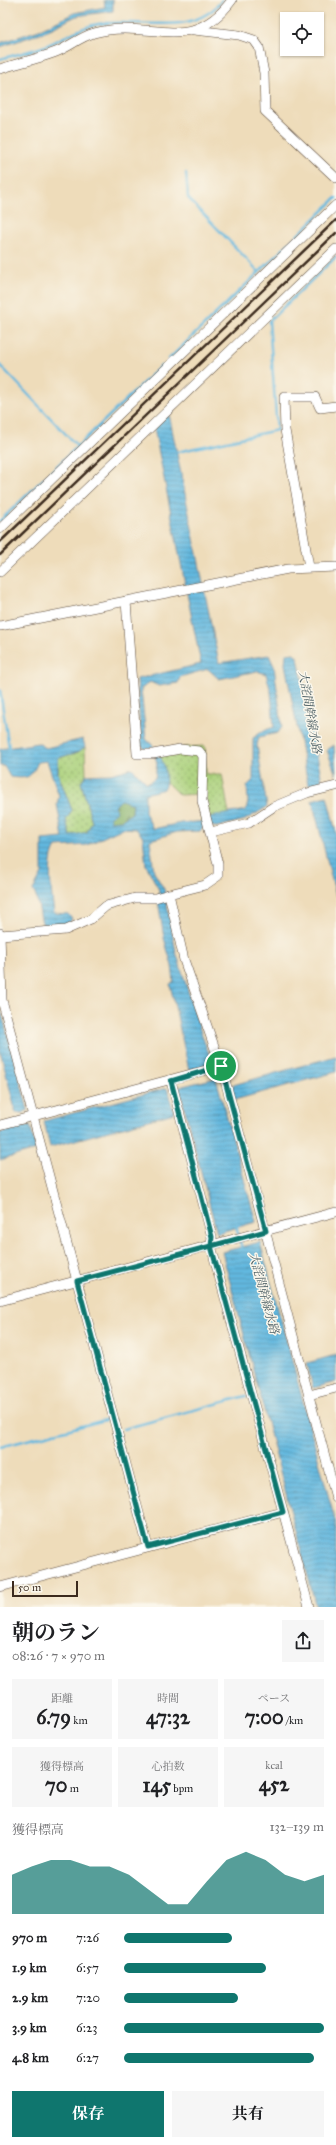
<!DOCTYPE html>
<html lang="ja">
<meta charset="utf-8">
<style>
body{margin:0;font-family:"IM FELL Great Primer","Noto Serif JP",serif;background:#f6f6f6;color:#202124;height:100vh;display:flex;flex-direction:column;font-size:15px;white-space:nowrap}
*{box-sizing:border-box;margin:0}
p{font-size:13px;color:#757577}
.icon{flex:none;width:22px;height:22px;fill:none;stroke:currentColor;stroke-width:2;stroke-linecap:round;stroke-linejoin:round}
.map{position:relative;height:1607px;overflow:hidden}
.drawer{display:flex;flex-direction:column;background:#fff;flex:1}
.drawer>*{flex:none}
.tools{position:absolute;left:280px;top:12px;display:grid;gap:8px}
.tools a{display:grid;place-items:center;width:44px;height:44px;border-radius:0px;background:#fff;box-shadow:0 1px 3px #0004;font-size:20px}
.scale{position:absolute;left:12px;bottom:10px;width:66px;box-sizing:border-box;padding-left:4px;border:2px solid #3b2a1e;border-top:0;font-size:11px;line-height:14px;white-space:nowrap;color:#3b2a1e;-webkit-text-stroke:3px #fbf7ec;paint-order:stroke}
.pin{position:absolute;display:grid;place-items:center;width:34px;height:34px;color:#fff;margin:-17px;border:2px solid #fff;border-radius:50%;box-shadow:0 1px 4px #0007}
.round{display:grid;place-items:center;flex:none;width:42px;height:42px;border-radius:0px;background:#f6f6f6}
.headline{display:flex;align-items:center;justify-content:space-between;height:68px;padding:0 12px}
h1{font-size:22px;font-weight:700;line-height:30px}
.figures{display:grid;grid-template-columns:repeat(3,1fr);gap:6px;height:68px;padding:4px 12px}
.figures div{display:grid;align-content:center;border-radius:0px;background:#f6f6f6;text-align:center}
.figures b{font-size:20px;font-weight:700}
.figures small{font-size:11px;font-weight:400}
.figures p{font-size:11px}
.chart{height:112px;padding:8px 12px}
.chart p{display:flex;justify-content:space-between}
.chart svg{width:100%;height:72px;margin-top:4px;fill:#0f766e;opacity:.7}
.button{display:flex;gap:8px;margin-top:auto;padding:8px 12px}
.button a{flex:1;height:46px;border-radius:0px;background:#0f766e;color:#fff;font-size:16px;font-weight:700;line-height:46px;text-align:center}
.button a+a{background:#f6f6f6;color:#202124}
ul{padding:0 12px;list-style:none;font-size:13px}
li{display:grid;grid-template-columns:64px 48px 1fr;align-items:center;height:30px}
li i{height:10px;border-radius:5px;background:#0f766e}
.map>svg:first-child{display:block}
</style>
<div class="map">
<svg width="336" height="1607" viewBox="0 0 336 1607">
<defs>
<pattern id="forest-firs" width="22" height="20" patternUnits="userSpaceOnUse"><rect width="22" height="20" fill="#88b36c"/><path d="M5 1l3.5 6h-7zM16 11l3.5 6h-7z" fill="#709258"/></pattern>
<pattern id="park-dots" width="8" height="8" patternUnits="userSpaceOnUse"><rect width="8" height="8" fill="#abd17c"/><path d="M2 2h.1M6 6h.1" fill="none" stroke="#8caa65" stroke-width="1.8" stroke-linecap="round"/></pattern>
<pattern id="water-rules" width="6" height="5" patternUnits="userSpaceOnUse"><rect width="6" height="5" fill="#62b8df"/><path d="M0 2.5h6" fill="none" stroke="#5296b4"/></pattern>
</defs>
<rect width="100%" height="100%" fill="#fbf7ec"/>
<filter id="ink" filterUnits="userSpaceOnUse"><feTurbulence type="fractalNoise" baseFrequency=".025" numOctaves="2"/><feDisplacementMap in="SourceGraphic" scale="8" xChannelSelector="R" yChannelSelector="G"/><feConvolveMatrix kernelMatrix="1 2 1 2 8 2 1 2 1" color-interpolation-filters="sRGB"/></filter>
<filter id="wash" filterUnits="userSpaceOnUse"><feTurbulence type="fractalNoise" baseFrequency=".012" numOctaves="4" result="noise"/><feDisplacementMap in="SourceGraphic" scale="16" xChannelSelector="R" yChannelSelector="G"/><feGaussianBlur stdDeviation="0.9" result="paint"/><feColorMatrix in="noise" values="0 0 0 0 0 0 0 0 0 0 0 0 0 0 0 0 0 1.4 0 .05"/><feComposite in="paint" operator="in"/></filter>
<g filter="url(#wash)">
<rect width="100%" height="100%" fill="#eedcba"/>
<polygon fill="url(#forest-firs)" stroke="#626e45" points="121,800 133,803 132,813 122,820 109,821 115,806"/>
<g fill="url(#park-dots)" stroke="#737e4d">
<polygon points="205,746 206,774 222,774 230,820 202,825 199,794 179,795 163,779 157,749"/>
<polygon points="85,747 86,775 81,782 92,822 87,832 70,836 66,820 72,810 58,774 58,758 78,752"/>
</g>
<g fill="url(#water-rules)" stroke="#4e717e" fill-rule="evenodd">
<polygon points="104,0 113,0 113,11 76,16 44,32 0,47 0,43 42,29 74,13 105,7"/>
<path d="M169,414L219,663L269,655L274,666L282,727L278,733L259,737L257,745L267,807L245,820L217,827L205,826L200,831L177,832L150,840L154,872L164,889L176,952L201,1033L213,1064L189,1070L170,984L174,982L172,966L164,938L158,901L159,890L146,865L143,837L136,829L123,828L87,845L56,847C46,861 52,896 54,913L68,914L72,918L69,924L43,926C39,914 39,901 33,890L42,874V840L63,838L57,804L59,796L47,761L38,762C31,778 28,779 10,777L4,766H0V749L38,743L46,748L83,739L85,747L78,752L58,758V774L72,810L66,820L70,836L87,832L92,822L81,782L86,775L111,774L132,768L147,783L155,778L157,763L153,750H146L141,745L137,679L201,664L154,428ZM208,669L219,679L257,671L266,674L271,692L274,727L263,731L253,738V780L247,786L248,802L246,810L210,817L209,821L181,823L153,829L145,812V794L164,789C170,770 160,751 146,739L141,689L150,682L159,686L178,683L180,677ZM121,800L133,804L132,813L122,820L110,821V817L116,812L115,806Z"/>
<polygon points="294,653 298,658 322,781 315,786 308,784 285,664 286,654"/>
<polygon points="334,745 336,775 327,750"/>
<polygon points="327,796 336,833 336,896 312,800"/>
<polygon points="0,1007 28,1110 23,1113 16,1113 0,1050"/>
<polygon points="336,1056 336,1072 234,1100 230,1086"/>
<polygon points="216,1078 256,1222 217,1233 179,1087"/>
<polygon points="167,1088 174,1113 50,1147 44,1121"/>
<polygon points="30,1125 36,1150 0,1160 0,1133"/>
<polygon points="260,1242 336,1524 336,1607 316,1607 222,1252"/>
<polygon points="336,1355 336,1382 313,1388 307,1363"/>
</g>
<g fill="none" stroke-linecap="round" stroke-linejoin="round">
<g stroke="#62b8df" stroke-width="2.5">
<path d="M0,59C16,54 35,51 50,44C66,37 80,27 98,24C138,17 193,39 222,0"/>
<polyline points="186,173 188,198 259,272"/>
<polyline points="169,359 336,198"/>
<polyline points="0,365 78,447"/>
<polyline points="177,452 277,430 269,321 336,257"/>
<polyline points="0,521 161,366"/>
<polyline points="0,690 9,748"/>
<polyline points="236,1224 238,1235"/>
<polyline points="240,1240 242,1250"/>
<polyline points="123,1429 246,1396"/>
<polyline points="0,1447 109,1419"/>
</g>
</g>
</g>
<g filter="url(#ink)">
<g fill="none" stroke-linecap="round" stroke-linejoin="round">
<g stroke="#564535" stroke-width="10">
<g id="minor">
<polyline points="194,30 239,35 254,40 259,47 264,73 265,111 336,178"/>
<path d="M0,69C18,63 38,59 56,52C69,47 80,37 94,33C150,17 190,57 232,0"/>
<polyline points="0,529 336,205"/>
<polyline points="309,567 285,430 284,397 315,397 320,408 336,406"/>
<polyline points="0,572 336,249"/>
<polyline points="0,626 288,569 336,567"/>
<polyline points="211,832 249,823 273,807 307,793 336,786"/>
<polyline points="169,894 184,960 221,1066 233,1109 336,1498"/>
<polyline points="0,933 2,1000 148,1547"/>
<polyline points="0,935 66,930 91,919 106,906 135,898 155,898 169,894 205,885 218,876 218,864 202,801 203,756 199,751 180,749 153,754 137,754 126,601"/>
<polyline points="171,1081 212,1237 211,1246 309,1607"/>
<polyline points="0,1125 221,1066"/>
<polyline points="0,1301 336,1212"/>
<polyline points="309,1395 336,1388"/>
<polyline points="0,1587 283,1512"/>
</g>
</g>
<use href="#minor" stroke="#fff" stroke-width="9"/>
<g stroke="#3b2a1e" stroke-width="2.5">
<polyline points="0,542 336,220"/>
<polyline points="0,555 336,233"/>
</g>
</g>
</g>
<g fill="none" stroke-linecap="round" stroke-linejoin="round" filter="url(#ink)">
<g stroke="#fff" stroke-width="8">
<polyline id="route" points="221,1066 171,1081 212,1237 211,1246 77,1281 148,1547 283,1512 211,1246 266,1231 221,1066"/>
</g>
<use href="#route" stroke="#0f766e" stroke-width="5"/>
</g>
<g text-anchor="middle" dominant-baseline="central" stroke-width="3" stroke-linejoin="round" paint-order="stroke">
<g font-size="12" font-style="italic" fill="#495c62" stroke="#fbf7ec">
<text transform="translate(310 712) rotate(80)">大詫間幹線水路</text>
<text transform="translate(264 1293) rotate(75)">大詫間幹線水路</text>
</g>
</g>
</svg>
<div class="tools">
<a><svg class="icon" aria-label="locate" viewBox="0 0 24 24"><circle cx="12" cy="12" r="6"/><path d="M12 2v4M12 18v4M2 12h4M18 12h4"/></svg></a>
</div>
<div class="scale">50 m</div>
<div class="pin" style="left:221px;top:1066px;background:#1e9e55"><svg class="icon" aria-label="arrive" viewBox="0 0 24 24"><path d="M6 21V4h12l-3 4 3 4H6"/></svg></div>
</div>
<section class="drawer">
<div class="headline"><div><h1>朝のラン</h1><p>08:26 · 7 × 970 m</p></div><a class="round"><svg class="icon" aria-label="share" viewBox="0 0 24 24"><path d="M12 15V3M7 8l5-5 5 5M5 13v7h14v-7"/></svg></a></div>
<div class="figures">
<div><p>距離</p><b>6.79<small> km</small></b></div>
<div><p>時間</p><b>47:32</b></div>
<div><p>ペース</p><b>7:00<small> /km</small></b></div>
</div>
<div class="figures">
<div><p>獲得標高</p><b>70<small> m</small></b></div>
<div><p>心拍数</p><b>145<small> bpm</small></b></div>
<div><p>kcal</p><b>452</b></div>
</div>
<div class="chart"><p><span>獲得標高</span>132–139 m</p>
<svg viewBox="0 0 160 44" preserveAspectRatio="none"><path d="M0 44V20L10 15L20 11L30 11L40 15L50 15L60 20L70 29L80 38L90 38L100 24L110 11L120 6L130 11L140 20L150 24L160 20V44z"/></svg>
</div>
<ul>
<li><b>970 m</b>7:26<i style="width:54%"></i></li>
<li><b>1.9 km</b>6:57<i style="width:71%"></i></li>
<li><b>2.9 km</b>7:20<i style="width:57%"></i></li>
<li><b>3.9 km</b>6:23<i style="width:100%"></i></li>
<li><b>4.8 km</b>6:27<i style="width:95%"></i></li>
</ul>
<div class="button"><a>保存</a><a>共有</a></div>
</section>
